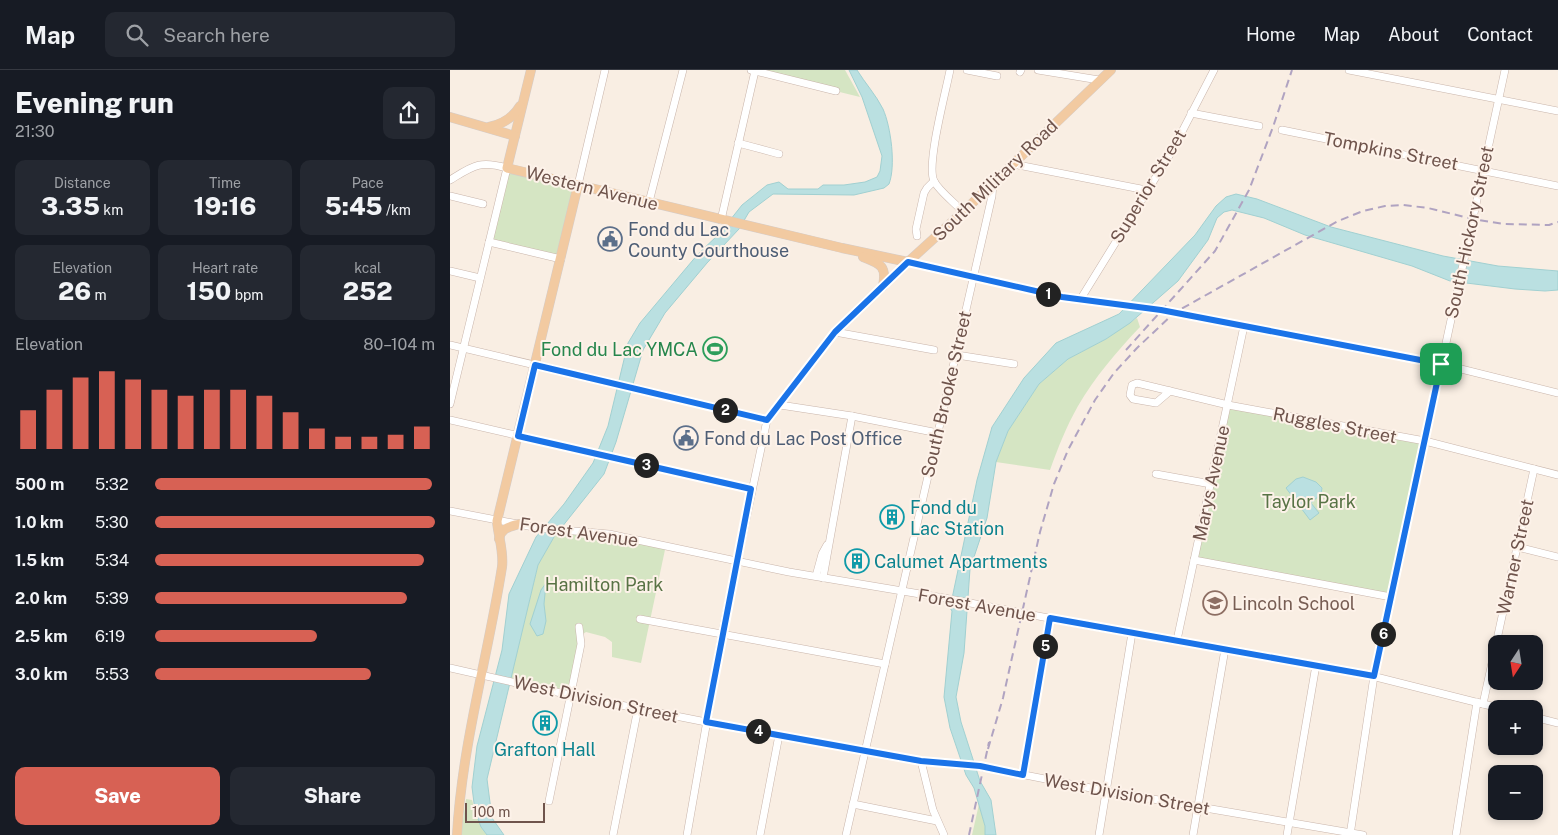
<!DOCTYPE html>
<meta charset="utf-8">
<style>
body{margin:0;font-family:"Public Sans",sans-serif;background:#242831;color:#f1f3f6;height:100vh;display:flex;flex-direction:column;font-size:19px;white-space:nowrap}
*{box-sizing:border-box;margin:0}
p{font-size:16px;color:#9ea1a6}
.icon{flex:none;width:28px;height:28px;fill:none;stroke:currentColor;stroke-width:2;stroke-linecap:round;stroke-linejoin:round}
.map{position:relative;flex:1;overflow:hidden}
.side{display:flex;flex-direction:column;background:#171b24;width:450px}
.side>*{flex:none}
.needle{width:32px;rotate:192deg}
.buttons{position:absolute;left:1038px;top:565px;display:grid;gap:10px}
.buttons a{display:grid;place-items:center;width:55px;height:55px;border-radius:10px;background:#171b24;box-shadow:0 2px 8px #0003;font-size:25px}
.scale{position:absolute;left:15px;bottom:12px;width:80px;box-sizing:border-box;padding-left:5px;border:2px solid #6f544c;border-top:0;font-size:14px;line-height:18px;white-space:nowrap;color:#6f544c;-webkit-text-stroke:4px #fdf2e9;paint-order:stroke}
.pin{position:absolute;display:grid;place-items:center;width:42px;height:42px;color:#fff;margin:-21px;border-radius:10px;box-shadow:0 2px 8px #0006}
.km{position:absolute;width:25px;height:25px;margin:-12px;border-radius:50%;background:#222;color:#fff;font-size:14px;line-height:25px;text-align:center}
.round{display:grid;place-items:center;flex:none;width:52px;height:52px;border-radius:10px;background:#242831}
.overview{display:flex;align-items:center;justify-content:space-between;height:85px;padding:0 15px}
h1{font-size:28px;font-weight:800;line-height:38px}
.figures{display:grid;grid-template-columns:repeat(3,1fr);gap:8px;height:85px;padding:5px 15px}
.figures div{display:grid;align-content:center;border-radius:10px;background:#242831;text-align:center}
.figures b{font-size:25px;font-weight:800}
.figures small{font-size:14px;font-weight:400}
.figures p{font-size:14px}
.chart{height:140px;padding:10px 15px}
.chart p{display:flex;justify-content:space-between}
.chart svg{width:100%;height:90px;margin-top:5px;stroke:#d76154;stroke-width:6}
.cta{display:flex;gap:10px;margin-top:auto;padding:10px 15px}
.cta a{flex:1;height:58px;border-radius:10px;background:#d76154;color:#fff;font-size:20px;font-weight:800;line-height:58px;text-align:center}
.cta a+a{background:#242831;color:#f1f3f6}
ul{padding:0 15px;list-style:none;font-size:16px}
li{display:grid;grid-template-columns:80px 60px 1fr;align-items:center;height:38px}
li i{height:12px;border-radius:6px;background:#d76154}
header{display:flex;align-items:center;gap:30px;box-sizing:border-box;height:70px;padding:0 25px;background:#171b24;border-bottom:1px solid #363941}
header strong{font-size:24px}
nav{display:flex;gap:28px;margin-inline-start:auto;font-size:18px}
.search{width:350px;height:45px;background:#242831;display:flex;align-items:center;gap:12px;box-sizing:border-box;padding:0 18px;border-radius:10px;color:#9ea1a6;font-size:19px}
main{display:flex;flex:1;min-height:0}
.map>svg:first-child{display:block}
</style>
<header>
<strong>Map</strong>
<div class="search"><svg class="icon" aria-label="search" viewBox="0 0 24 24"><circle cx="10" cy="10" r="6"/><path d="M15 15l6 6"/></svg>Search here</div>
<nav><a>Home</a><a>Map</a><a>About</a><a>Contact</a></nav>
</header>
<main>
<section class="side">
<div class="overview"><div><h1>Evening run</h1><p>21:30</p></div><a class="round"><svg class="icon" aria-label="share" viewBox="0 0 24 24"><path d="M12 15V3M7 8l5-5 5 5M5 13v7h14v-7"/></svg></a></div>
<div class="figures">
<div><p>Distance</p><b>3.35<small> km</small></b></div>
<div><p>Time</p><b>19:16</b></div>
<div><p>Pace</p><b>5:45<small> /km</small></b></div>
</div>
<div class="figures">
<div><p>Elevation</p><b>26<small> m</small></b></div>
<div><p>Heart rate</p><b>150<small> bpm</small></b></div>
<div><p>kcal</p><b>252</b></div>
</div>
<div class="chart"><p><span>Elevation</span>80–104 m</p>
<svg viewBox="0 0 160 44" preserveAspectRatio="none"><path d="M5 44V25M15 44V15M25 44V9M35 44V6M45 44V10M55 44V15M65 44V18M75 44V15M85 44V15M95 44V18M105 44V26M115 44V34M125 44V38M135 44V38M145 44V37M155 44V33"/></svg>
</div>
<ul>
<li><b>500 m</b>5:32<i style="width:99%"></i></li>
<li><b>1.0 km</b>5:30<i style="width:100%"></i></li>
<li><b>1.5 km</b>5:34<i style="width:96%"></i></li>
<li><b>2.0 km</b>5:39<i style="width:90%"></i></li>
<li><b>2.5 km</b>6:19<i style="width:58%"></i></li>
<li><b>3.0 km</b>5:53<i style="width:77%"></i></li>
</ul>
<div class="cta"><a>Save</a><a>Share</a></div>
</section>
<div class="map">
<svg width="1108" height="765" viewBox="0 0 1108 765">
<rect width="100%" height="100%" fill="#f9eee3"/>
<g fill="#d5e5c3">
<polygon points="300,0 395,0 410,27"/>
<polygon points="57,98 128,115 111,189 39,172"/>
<path d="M687,248L690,257C667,281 645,307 628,336C616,357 608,378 600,400L546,392L558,361L589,314L618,289L656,269Z"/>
<polygon points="778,335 975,371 941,527 744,490"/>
<polygon points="110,460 216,475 191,593 162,587 162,572 155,567 136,562 130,566 120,625 60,611 88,495 104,467"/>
<polygon points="16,729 22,730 31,757 37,765 11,765"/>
<polygon points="529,734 535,756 535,765 522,765"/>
</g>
<g fill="#bae0e1" stroke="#a1d0d1">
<path d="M399,0H407C415,13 426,25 433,39C441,57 446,96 439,114L434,118L404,125L323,124L299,142L289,159L257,193L215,243L193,280L166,372L154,404L104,467L88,495L37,709L42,748L54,765H37L31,757L25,741L22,717L27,676L52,580L59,524L86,467L114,434L143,393L158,356L178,273L190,253L248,184L269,164L292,135L317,115L329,112L338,119H368L373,115H394L415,112L427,107L430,101L432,86L412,27Z"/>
<polygon points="786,124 807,129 881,157 993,186 1048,196 1108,201 1108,220 1095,221 1065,219 1000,211 962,196 855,165 814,148 782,140 774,142 767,148 758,170 728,211 680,253 656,269 618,289 589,314 558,361 546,392 537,448 520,499 514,583 506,627 511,652 530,711 541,730 546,765 535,765 535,756 524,718 516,705 500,658 494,627 502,541 500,538 527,410 542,357 574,308 606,273 669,244 745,165 766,136 776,127"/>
<polygon points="853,407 866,412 872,418 871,424 861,433 869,443 860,450 836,418 846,409"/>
<polygon points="96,513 94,534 96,551 93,564 87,566 80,554 91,520"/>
</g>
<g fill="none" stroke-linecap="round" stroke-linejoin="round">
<g stroke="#c9b5ab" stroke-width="8">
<g id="minor">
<polyline points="301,0 386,21"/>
<path d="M500,0C496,21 476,95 484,111C489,121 505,133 513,142"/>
<polyline points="517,0 547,6"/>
<polyline points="588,0 649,10"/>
<polyline points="899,0 1108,41"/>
<polyline points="570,2 571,0"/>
<polyline points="741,43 809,56"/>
<polyline points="832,60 1108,116"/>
<polyline points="288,73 329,84"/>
<polyline points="563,94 696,120"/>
<path d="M0,110C23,96 29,90 57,98L0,334"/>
<polyline points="128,115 155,0"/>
<polyline points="0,126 33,134"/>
<polyline points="199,132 233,0"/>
<polyline points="271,150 305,1"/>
<polyline points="467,166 466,159 474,123 477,118 484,111"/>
<polyline points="39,172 111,189"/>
<polyline points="0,201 30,208"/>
<polyline points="630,230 722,81 764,0"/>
<polyline points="385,262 484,280"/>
<polyline points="0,275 317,350"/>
<polyline points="507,285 564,294"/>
<polyline points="720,321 706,333 683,329 680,325 682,315 687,313 778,335 975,371 1108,405"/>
<polyline points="330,335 402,346 488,363"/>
<polyline points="0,350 301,419"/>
<polyline points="706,404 761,414"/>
<polyline points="0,441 89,458 159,464 339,502 494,528 614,551 918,605 1053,639"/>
<polyline points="1067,477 1108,487"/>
<polyline points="744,490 941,527"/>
<polyline points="366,506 372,484 377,475"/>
<polyline points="373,508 402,346"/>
<polyline points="190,549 435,594"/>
<polyline points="727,570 794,256"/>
<polyline points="0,598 120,625 256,652 471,691 534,697 656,721 913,765"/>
<polyline points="1033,634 1084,399"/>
<polyline points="1084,647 1108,653"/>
<polyline points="471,691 483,740 494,765"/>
<polyline points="573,705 600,548"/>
<polyline points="99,731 131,574 129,557"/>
<polyline points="403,734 487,751"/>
<polyline points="163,765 188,638"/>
<polyline points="237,765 273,559 317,350 385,262 458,192 612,227 711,240 991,294 1108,323"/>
<polyline points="310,765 329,665"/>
<polyline points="396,765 542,126 543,113"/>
<polyline points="649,765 682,563"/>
<polyline points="743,765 775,579"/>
<polyline points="837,765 866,595"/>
<polyline points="900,765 924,606 1055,0"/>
<polyline points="1006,765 1027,632"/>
</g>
</g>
<g stroke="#d4ccc9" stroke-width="10">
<g id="major">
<polyline points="81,0 57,98 392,178 458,192 513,142 661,0"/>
<polyline points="0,47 65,66"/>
<path d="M39,57C53,54 63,48 70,36"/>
<path d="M413,187C431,194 437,196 433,216"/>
<path d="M49,469C51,458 59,457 69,454"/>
<path d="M7,765C12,674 38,586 52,497C54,481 48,466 47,451L128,115"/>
</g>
</g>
<use href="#minor" stroke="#fff" stroke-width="7"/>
<use href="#major" stroke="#f2caa1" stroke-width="9"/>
<g stroke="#b0a3c1" stroke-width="2" stroke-dasharray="8 5" stroke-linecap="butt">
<polyline points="676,280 765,181 799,120 823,57 842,0"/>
<polyline points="538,679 553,628 590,462 604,414 618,380 645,330 664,303 687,278 724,243 888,151 913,141 935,136 953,135 978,138 1023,149 1054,154 1099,155 1108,152"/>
<polyline points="519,765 539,672"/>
</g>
</g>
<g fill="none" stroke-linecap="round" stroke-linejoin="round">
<g stroke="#fff" stroke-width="10">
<polygon id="route" points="458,192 612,227 711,240 991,294 924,606 600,548 573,705 530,696 471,691 256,652 301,419 68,366 85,295 317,350 385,262"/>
</g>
<use href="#route" stroke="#1a73e8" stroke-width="6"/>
</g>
<defs>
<g id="civic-ring" transform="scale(1.25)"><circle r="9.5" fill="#fdf2e9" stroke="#5c6f8a" stroke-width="1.5"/><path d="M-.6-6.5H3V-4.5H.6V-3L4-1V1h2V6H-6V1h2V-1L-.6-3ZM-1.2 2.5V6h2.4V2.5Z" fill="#5c6f8a"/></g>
<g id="stadium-ring" transform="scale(1.25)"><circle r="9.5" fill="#fdf2e9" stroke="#2e9e5b" stroke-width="1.5"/><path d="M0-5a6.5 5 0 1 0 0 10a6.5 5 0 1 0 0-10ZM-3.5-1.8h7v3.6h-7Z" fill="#2e9e5b"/></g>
<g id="building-ring" transform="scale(1.25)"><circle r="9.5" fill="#fdf2e9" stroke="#0f9aa8" stroke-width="1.5"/><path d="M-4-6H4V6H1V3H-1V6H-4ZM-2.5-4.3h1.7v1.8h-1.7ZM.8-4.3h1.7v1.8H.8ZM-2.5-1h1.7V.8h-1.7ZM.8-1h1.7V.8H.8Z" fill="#0f9aa8"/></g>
<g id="school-ring" transform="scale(1.25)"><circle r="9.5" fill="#fdf2e9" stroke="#8d6e63" stroke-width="1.5"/><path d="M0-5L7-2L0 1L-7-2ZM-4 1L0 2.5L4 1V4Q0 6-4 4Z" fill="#8d6e63"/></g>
</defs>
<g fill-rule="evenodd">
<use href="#civic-ring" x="160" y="169"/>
<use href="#stadium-ring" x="265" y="279"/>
<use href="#civic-ring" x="236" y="368"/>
<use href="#building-ring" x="442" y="447"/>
<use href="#building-ring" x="407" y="491"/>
<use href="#school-ring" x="765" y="533"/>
<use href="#building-ring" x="95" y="653"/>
</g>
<g text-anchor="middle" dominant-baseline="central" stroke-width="4" stroke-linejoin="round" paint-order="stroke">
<g font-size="18" fill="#6f544c" stroke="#fdf2e9">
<text transform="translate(941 81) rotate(11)">Tompkins Street</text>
<text transform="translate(545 110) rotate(-44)">South Military Road</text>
<text transform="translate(698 116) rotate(-59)">Superior Street</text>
<text transform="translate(142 118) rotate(14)">Western Avenue</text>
<text transform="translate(1019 162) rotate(-78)">South Hickory Street</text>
<text transform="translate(496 324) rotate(-77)">South Brooke Street</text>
<text transform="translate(885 355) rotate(11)">Ruggles Street</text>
<text transform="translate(761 413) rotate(-78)">Marys Avenue</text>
<text transform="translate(129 462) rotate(8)">Forest Avenue</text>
<text transform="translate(1065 487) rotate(-78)">Warner Street</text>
<text transform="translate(527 535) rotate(10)">Forest Avenue</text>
<text transform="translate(146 629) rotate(12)">West Division Street</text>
<text transform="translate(677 724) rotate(10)">West Division Street</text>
</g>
<g font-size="18" fill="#4e5e75" stroke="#fdf2e9" text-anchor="start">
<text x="178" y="159">Fond du Lac<tspan x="178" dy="21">County Courthouse</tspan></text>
<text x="254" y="368">Fond du Lac Post Office</text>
</g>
<g font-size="18" fill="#27864d" stroke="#fdf2e9" text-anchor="end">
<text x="248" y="279">Fond du Lac YMCA</text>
</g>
<g font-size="18" fill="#587345" stroke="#fdf2e9">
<text x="859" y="431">Taylor Park</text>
<text x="154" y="514">Hamilton Park</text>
</g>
<g font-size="18" fill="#0d838f" stroke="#fdf2e9" text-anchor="start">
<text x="460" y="437">Fond du<tspan x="460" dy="21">Lac Station</tspan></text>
<text x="424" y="491">Calumet Apartments</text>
<text x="95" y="679" text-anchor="middle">Grafton Hall</text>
</g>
<g font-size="18" fill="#785e54" stroke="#fdf2e9" text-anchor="start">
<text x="782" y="533">Lincoln School</text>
</g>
</g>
</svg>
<div class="buttons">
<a><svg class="needle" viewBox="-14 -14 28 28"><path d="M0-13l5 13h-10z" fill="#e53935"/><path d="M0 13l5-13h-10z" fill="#9ea1a6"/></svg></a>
<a>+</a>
<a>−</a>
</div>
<div class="scale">100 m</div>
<div class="pin" style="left:991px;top:294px;background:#1e9e55"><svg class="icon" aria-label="arrive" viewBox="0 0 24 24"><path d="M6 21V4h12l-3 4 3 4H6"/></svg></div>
<b class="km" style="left:598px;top:224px">1</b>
<b class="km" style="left:275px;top:340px">2</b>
<b class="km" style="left:196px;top:395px">3</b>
<b class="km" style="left:308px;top:661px">4</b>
<b class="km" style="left:595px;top:576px">5</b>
<b class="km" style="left:933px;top:564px">6</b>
</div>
</main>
